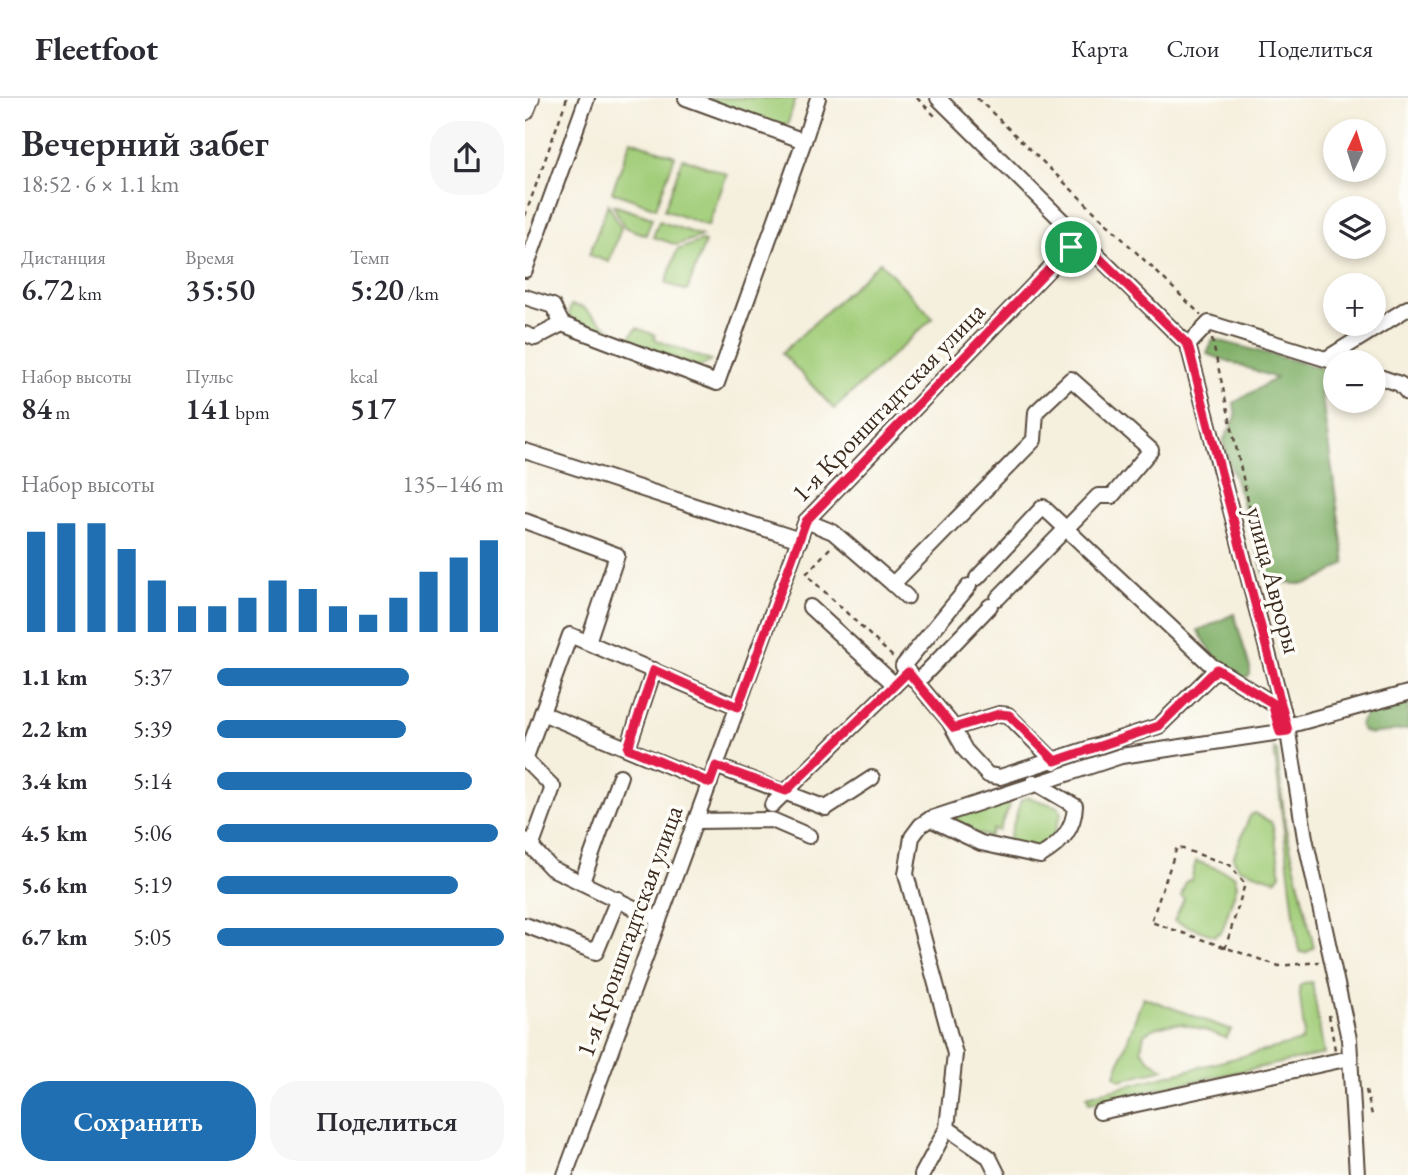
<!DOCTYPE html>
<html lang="ru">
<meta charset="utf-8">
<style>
body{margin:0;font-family:"EB Garamond",serif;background:#f7f7f7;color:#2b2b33;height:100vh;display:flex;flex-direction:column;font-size:26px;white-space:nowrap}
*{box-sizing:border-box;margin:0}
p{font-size:23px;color:#7c7c81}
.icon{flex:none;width:38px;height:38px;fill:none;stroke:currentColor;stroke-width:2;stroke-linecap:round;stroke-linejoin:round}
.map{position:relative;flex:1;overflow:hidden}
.drawer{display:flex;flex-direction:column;background:#fff;width:525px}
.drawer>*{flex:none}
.needle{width:46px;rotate:4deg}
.tools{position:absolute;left:798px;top:21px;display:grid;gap:14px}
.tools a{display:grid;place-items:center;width:63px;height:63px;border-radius:50%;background:#fff;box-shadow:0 4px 10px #0003;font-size:35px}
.pin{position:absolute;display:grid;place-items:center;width:60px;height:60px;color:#fff;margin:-30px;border:4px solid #fff;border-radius:50%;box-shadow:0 2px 7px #0007}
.round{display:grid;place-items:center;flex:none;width:74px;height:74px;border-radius:28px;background:#f7f7f7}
.head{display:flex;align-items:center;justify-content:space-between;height:119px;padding:0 21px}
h1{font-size:38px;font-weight:600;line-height:52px}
.stats{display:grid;grid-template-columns:repeat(3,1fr);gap:10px;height:119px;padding:7px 21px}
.stats div{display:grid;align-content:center}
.stats b{font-size:30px;font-weight:600}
.stats small{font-size:19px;font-weight:400}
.stats p{font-size:19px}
.chart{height:196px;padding:14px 21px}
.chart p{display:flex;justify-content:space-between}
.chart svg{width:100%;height:126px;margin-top:7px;stroke:#1f6fb2;stroke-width:6}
.primary-button{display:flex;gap:14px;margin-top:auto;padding:14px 21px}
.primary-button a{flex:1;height:80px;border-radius:28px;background:#1f6fb2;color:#fff;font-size:28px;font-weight:600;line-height:80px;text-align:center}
.primary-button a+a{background:#f7f7f7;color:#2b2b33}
ul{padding:0 21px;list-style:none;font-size:23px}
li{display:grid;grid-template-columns:112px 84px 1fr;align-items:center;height:52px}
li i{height:18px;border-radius:9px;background:#1f6fb2}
header{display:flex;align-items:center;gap:42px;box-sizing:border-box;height:98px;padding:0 35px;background:#fff;border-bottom:2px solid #e1e1e2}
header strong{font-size:33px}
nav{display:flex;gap:38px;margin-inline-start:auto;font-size:24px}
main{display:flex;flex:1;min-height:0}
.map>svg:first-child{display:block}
</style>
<header>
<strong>Fleetfoot</strong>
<nav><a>Карта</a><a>Слои</a><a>Поделиться</a></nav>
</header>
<main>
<section class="drawer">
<div class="head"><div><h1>Вечерний забег</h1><p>18:52 · 6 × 1.1 km</p></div><a class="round"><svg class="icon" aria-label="share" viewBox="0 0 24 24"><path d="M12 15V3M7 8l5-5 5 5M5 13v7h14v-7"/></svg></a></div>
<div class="stats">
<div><p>Дистанция</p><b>6.72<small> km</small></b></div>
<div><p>Время</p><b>35:50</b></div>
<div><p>Темп</p><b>5:20<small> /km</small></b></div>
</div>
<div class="stats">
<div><p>Набор высоты</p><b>84<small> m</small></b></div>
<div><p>Пульс</p><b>141<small> bpm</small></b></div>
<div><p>kcal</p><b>517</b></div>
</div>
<div class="chart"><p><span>Набор высоты</span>135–146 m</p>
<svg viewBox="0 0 160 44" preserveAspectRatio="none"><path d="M5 44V9M15 44V6M25 44V6M35 44V15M45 44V26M55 44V35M65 44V35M75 44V32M85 44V26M95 44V29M105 44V35M115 44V38M125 44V32M135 44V23M145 44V18M155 44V12"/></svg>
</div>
<ul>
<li><b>1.1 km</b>5:37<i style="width:67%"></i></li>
<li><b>2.2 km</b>5:39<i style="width:66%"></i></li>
<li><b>3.4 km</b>5:14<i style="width:89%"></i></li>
<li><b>4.5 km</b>5:06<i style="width:98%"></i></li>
<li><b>5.6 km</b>5:19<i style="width:84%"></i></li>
<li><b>6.7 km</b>5:05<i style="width:100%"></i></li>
</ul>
<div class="primary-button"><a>Сохранить</a><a>Поделиться</a></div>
</section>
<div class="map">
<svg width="883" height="1077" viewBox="0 0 883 1077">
<rect width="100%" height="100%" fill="#fdfcf7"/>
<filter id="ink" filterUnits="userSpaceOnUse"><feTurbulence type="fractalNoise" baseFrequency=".0143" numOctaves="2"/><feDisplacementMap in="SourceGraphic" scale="14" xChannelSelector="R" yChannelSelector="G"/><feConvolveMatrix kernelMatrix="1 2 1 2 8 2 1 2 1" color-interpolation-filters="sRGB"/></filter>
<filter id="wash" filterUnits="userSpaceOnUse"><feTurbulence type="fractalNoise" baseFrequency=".00686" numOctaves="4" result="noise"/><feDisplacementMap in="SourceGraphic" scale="28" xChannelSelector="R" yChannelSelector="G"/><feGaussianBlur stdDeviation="1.57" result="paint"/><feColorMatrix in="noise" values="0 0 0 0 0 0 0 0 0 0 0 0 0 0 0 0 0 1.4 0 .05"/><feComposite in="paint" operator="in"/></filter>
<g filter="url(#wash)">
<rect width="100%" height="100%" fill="#f5efdd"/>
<g fill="#a2cd79" stroke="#6e7c4c" stroke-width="2">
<polygon points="177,0 271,0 262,28 257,29"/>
<polygon points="106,42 150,58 131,110 87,94"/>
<polygon points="158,60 202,76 183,128 139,112"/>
<polygon points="83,106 96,130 84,164 64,157"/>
<polygon points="88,107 127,120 121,137 99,129"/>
<polygon points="134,123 177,138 152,147 128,139"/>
<polygon points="176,143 180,144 162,193 141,185 152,152"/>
<polygon points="355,164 408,220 309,311 257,255"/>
<polygon points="46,207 57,209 98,241 46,222 43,217"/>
<polygon points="112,230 130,237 129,241 186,263 174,270 102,242"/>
<polygon points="749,650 752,652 760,727 789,849 781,855 775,854 773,849"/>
<polygon points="502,699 534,709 536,716 526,744 504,753 482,746 496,702"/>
<polygon points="477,704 485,708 473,733 468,731 464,739 428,727 430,716"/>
<polygon points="729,715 746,724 748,729 756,777 750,782 714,770 708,760 725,718"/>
<polygon points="671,763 709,777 712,787 697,833 689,838 649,823 659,801 656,798 661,783 666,782"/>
<polygon points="787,884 799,956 564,1005 562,998 777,943 779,934 774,889 778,885"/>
<path d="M618,899L706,932L701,940C670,929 648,917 619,936L616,951L623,961L639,971L595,982L590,977Z"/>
</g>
<g fill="#81b069" stroke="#5e6d44" stroke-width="2">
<path d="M688,241L810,274V289L797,283L796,293L820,465C786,488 780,492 740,478L698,343L711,319L709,305L751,280L682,256Z"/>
<polygon points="709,516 725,570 725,577 720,580 694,565 673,533"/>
<polygon points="883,605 883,631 846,636 838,633 834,627 841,616"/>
</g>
</g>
<g filter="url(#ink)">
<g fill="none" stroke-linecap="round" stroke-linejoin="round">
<g stroke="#57483b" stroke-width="18">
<g id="minor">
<polyline points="413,0 663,247 762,628 780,740 824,941 832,1077"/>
<polyline points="279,43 293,0"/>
<polyline points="0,172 62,0"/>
<polyline points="0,199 28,208 37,226"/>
<polyline points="0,236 10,240 37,226 192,285 279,43 161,0"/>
<polyline points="663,247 684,225 810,264"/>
<polyline points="801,261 883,210"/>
<polyline points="849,277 875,286 883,295"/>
<polyline points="0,353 275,442"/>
<polyline points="0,423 92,457 63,544"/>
<polyline points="281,423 308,434 368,486 509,342 511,314 546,281 626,352 587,398 573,398 473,500"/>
<polyline points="452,480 518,409 687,568 758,612"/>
<polyline points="368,486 382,499"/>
<polyline points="444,488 378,568 424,623 440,652 463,677 475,679 634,628 692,571"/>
<polyline points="285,509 370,587"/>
<polyline points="393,583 465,508"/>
<polyline points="17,615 185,685"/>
<polyline points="762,628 883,595"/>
<polyline points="429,630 474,616 483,617 530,664"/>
<polyline points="103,650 129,572"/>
<polyline points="0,662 45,537 213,609"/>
<polyline points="1,662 28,689 7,747"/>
<polyline points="191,668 301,710 347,680"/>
<polyline points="247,707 383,574"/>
<path d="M405,721L456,745L515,758C535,747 549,732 550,708L509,684"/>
<polyline points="171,723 247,722 284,738"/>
<polyline points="0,742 26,770 134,822"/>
<polyline points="57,784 95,678"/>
<polyline points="0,827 71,854 93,801"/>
<polyline points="575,1014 825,960"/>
<polyline points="40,1077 281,423 554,140"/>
<polyline points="397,1077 422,1030"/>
<polyline points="473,1077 464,1059 422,1030 430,956 381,776 387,739 396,727 405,721 596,658 763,633"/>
</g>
</g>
<g stroke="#57483b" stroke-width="21">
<polyline id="major" points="0,13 5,0"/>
</g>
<g stroke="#57483b" stroke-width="2.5" stroke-dasharray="5 5" stroke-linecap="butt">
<polyline points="392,0 410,18"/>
<polyline points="452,0 676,217"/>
<polyline points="0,118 42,0"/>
<polyline points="687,241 751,528"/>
<polyline points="305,450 281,476 369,560"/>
<polyline points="700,851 720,786 705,767 652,749 626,824 754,868 794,864"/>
<polyline points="804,917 810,952"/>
<polyline points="841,992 848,1021"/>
</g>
<use href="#minor" stroke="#fff" stroke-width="14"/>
<use href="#major" stroke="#fff" stroke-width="18"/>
</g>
</g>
<g fill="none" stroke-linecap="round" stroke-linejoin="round" filter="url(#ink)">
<g stroke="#fff" stroke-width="14">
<polygon id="route" points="554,140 663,247 763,633 755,634 747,605 692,571 634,628 530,663 484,617 474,616 429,630 383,574 261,693 191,668 185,685 103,650 129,572 213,609 281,423"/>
</g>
<use href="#route" stroke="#e11d48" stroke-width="9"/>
</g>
<g text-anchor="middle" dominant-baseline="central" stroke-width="7" stroke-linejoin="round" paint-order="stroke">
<g font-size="26" fill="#3b2a1e" stroke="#fdfcf7">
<text transform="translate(363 304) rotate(-46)">1-я Кронштадтская улица</text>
<text transform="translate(749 482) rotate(75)">улица Авроры</text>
<text transform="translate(104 833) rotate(-70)">1-я Кронштадтская улица</text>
</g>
</g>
</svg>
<div class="tools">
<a><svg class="needle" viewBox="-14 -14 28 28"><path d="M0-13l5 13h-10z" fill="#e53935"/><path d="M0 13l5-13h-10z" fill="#7c7c81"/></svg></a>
<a><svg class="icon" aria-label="layers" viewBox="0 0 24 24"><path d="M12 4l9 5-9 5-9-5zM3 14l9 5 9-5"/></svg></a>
<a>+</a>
<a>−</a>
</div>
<div class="pin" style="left:546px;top:149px;background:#1e9e55"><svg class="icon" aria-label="arrive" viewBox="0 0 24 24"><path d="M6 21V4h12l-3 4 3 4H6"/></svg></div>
</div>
</main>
